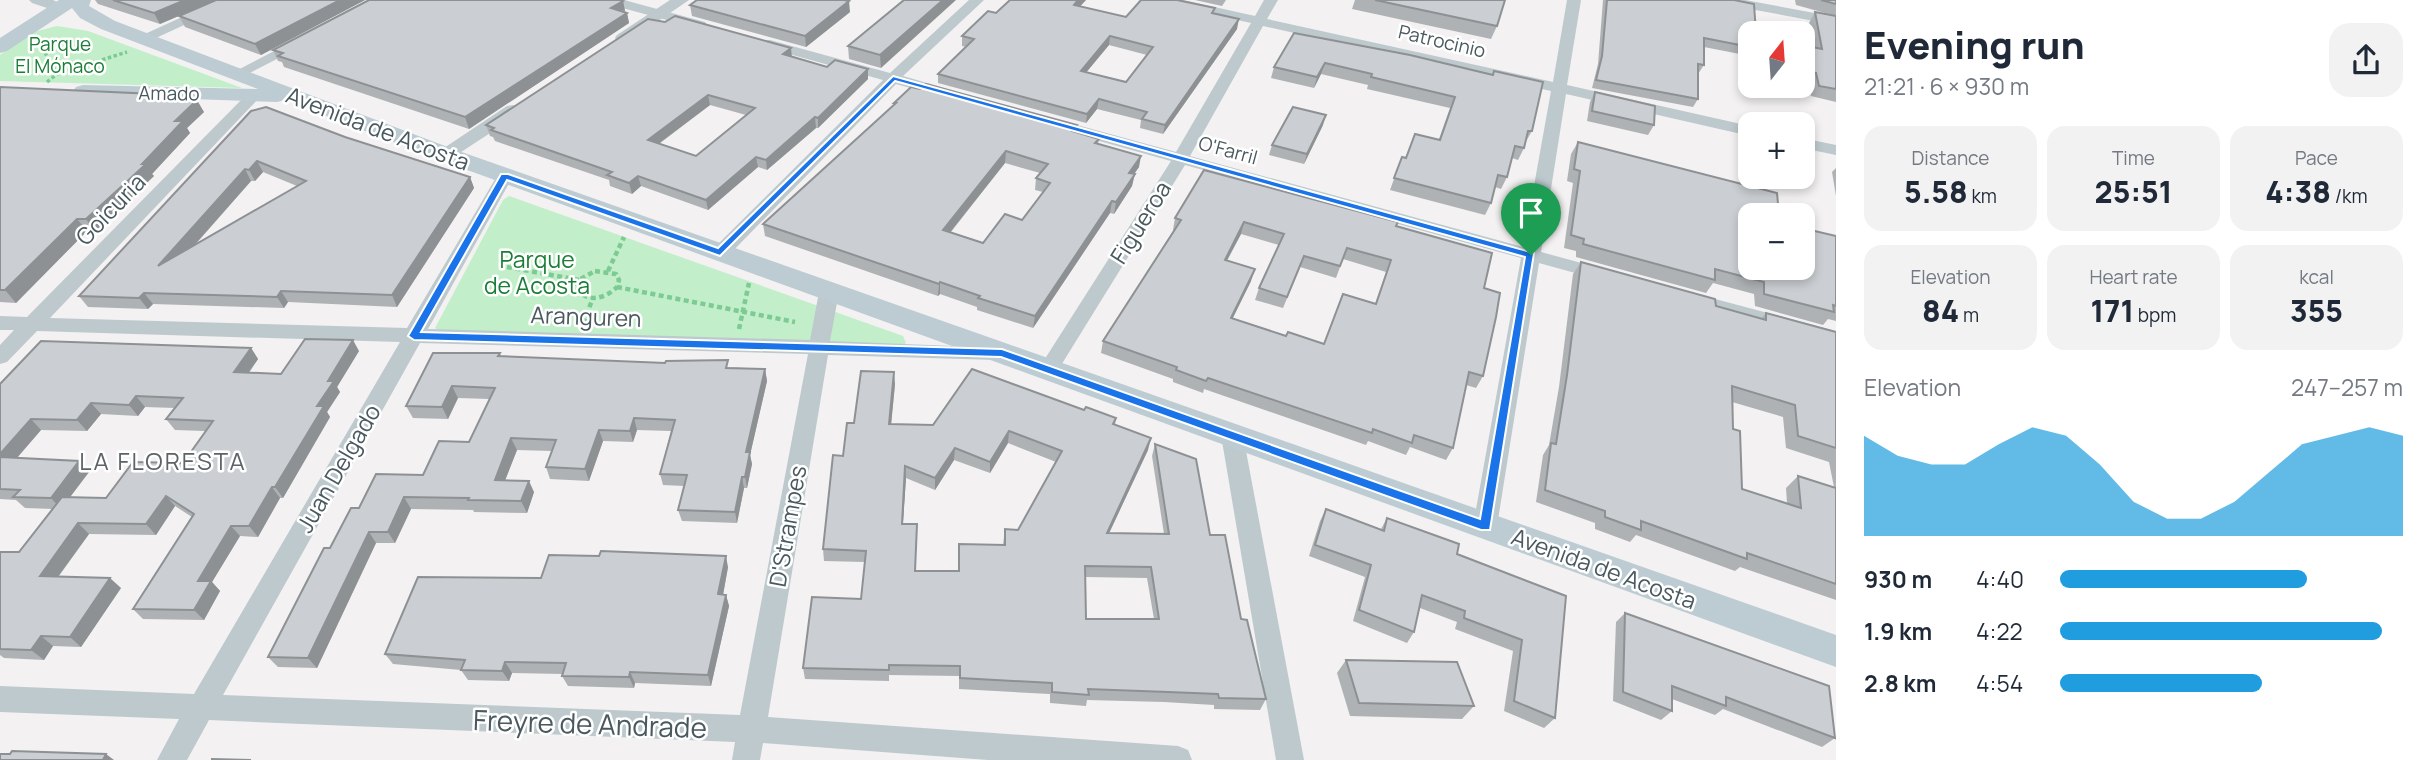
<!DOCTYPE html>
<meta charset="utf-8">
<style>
body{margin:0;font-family:Manrope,sans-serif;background:#f2f2f3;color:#1f2937;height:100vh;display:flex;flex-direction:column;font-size:26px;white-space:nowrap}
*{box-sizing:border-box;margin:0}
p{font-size:23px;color:#747a83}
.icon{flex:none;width:38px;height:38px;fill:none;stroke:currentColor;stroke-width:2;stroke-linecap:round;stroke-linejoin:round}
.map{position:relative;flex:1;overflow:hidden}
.panel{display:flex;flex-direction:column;background:#fff;width:595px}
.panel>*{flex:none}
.needle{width:46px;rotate:17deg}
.fabs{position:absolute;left:1738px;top:21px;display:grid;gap:14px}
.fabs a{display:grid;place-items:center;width:77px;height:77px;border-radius:14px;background:#fff;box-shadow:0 4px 10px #0003;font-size:35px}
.pin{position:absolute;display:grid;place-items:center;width:60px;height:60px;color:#fff;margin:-72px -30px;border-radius:50% 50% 50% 0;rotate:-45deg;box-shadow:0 0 7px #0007}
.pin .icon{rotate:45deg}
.round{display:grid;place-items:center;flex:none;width:74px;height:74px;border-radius:21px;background:#f2f2f3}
.headline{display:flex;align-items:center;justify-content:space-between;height:119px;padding:0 28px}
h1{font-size:38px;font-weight:800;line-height:52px}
.figures{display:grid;grid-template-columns:repeat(3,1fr);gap:10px;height:119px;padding:7px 28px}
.figures div{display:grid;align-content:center;border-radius:18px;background:#f2f2f3;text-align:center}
.figures b{font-size:30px;font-weight:800}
.figures small{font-size:19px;font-weight:400}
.figures p{font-size:19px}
.chart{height:196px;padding:14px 28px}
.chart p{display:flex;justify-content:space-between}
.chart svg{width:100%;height:126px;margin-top:7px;fill:#209dde;opacity:.7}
ul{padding:0 28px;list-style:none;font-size:23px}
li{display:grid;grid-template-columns:112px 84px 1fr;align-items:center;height:52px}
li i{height:18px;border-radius:9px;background:#209dde}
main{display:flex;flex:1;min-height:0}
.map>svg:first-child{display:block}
</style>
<main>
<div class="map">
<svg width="1836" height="760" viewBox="0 0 1836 760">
<rect width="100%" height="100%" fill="#f3f1f1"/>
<g fill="#c2eec9">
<polygon points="57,26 88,31 242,88 0,81 0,55 30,33"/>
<polygon points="509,196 903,336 906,343 900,347 440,331 435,328 503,200"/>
</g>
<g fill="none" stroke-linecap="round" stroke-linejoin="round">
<g stroke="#7bcb92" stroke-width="3.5" stroke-dasharray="3.5 2.5" stroke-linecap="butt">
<polyline points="39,42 57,74 127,52"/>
<polyline points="47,82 57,74"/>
</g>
<g stroke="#7bcb92" stroke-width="4.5" stroke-dasharray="5 3.5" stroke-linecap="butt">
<polyline points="507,267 579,280"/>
<path d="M595,271L616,274L619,280L617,287C605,299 588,303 576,289L579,280Z"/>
<polyline points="608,271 624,237"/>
<polyline points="617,287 795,322"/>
<polyline points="583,323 593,298"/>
<polyline points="739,329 749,283"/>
</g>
<polyline stroke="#bdc9cd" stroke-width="8" points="146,38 194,16"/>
<g fill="#bdc9cd" fill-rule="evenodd">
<polygon points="602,0 624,0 705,22 707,25 700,29 604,3"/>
<polygon points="969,0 984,0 903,76 955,91 958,94 955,97 950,99 896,84 727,257 713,257 711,253 713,249 883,80 760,46 760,40 770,40 890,73"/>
<path d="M1158,0H1183L1255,16L1264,0H1278L1267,19L1553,82L1567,0H1581L1567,85L1750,126V136L1566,94L1541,252L1611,271L1613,275L1611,279L1604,281L1539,263L1497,526L1493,533L1485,536L1477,533L1473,526L1521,258L1185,165L1055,375L1048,377L1041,375L1038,370L1041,365L1171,161L1042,125L1040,122L1048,117L1176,152L1251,23L1160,3ZM1263,26L1551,91L1523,247L1190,156Z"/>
<polygon points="1716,0 1745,0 1836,17 1836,25 1723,4"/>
<polygon points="301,37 308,41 306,44 242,77 232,77 230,74"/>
<path d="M254,90L259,92L262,95L259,98L50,318L407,328L497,176L505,171L513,176L428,329L810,340L819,292L822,288H836L839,292L830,341L1003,348L1006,353L1003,358L996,360L828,355L768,717L1178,746L1188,750L1192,760H988L763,743L760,760H732L735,742L209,720L187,760H157L179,719L0,712V686L194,694L400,342L37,331L7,362L0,364V345L14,330H0V316L27,317L249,92ZM420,343L808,354L740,715L223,695Z"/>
<polygon points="1802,138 1836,145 1836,155 1802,148"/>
<polygon points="1689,292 1836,331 1836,345 1682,303 1679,298 1682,293"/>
<polygon points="1232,427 1240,429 1243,435 1304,760 1276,760 1221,435 1224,429"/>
</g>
<g fill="#bdc9cd" fill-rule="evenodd">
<polygon points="29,0 53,0 67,7 59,12 32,3"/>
<polygon points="670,0 689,0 629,41 617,41 615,38 617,35"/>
<polygon points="513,105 522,110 519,114 452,158 438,158 435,154 507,106"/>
</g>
<polygon fill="#bdccd2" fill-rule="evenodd" points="59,0 91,0 89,6 115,21 453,149 1836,635 1836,667 437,159 285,100 277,102 76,95 73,91 76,87 83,85 258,89 101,29 80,18 72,8 7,51 0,53 0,38"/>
</g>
<g fill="#afb2b5" fill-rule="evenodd">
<polygon points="95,0 365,0 261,55 185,27 179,16 211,2 160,24 98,4"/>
<polygon points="904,0 881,68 849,59 848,46"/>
<path d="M1086,0L1080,6L1126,17L1214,14L1237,29L1163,134L1140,128L1141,120L1097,109L1086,123L938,83V74L966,47L962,46V36L996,13ZM1109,45L1147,55L1126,82L1086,72Z"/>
<polygon points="1195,0 1226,0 1222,6"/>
<polygon points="1355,0 1505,0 1497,26 1491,39 1352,9"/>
<polygon points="1603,0 1734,0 1750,33 1750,56 1704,47 1704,65 1698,74 1698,99 1693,107 1592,88 1598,64"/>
<polygon points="1795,0 1836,0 1836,102 1811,96 1809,84 1802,83 1802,45 1813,47 1809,23 1815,12 1836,16 1796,5"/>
<polygon points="623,1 625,11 627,13 629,23 469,129 284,67 282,62 278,61 273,50"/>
<polygon points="690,5 850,12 806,47 692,16"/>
<polygon points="1410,55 1532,131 1525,143 1524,148 1518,160 1512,158 1507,177 1501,189 1495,187 1491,203 1485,215 1390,190 1402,157 1406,158 1439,139 1450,108 1367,89 1368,85 1321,74 1314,88 1271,78 1274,67"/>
<path d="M792,57L868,79L818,128H816L767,170L758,167L708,210L641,186L632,194L610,186L609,180L495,141L493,137L490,136L486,125ZM710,105L746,115L696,156L659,144Z"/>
<polygon points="0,87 154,94 157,99 204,112 187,128 190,133 152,174 154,176 95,232 87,231 16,303 0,302"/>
<polygon points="1595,92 1654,125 1648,135 1587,121 1590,102"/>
<path d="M894,103L1076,132L1099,139L1098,144L1139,167L1134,174L1132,186L1114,214L1110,213L1033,328L977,310V307L940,294L938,296L765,236L763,224L894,106ZM1005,163L1040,173L1036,178L1035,190L1043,192L1022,220L983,243L951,232Z"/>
<path d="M251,111L345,137L470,177L474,188L397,307L288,302L284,308L153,304L148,309L88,307L79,296ZM263,172L297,186L195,245L251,181H255Z"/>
<polygon points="1323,125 1304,164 1269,155 1272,145"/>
<polygon points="1578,142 1750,215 1836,236 1836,321 1828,319 1823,325 1755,306 1754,294 1713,283 1706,293 1576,257 1576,251 1564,248 1573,183 1567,181 1571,154"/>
<polygon points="1836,168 1836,196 1832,172"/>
<path d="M1175,218L1396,226L1484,288L1483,376L1476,388L1466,385L1453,448L1446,460L1410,447L1406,455L1368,441L1366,445L1204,389L1203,393L1173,382V379L1101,353L1103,341L1174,230H1173ZM1241,234L1279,245L1259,288L1255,300L1283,308L1300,267L1336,278L1343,259L1386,272L1375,304L1324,344L1286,336L1232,319L1251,281L1227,261Z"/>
<path d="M1581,262L1716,306L1761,319L1766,313L1836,332V600L1740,567L1735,571L1636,535L1630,542L1595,529V523L1536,502L1543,455L1549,445L1559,387L1573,274ZM1732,402L1783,417L1786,448L1829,462L1834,487L1798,476L1786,488L1787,503L1742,489L1733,429Z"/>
<path d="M251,348L258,359L249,373L281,374L359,351L337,387L340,392L327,412L330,417L283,498H280L258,537L240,536L212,582L220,591L204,620L143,619L133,609L192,517L175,506L156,535L89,534L59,576L121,588L81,647L53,646L44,660L4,658L0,655V552H19L53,509L25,508L16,500L0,499V384ZM145,407L175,408L166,419L175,430L205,431L183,463L106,498L70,497L89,472L79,461L17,458L41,430L87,431L101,414L138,416Z"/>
<polygon points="500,353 501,356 765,369 767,381 750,455 752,464 747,488 744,488 737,523 682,521 678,510 684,486 663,485 660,474 671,431 637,430 633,442 603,441 589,481 550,479 546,467 552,451 517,450 505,480 534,492 527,513 474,512 473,510 411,509 395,543 376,543 317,668 278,667 268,657 330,548 359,508 423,475 469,442 489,399 458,398 448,419 413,418 406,406"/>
<path d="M895,384L891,424L933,425L1084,410L1116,418L1115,425L1148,450L1109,533L1164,534L1152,456L1155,444L1210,535L1241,619L1266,699L1260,710L1214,709V705L1164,702L1087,700L1086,706L1050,703V694L959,689V676L889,675V681L805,679L803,668L861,599L865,562L824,561L823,549L854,423ZM1008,443L1056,462L1018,530L1005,529L1003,545L959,544L958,571H915L917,536L903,524L906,478L935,490L954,460L990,473ZM1085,577L1147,578L1154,619H1086Z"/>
<polygon points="1326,509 1381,529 1387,518 1457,554 1566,596 1555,718 1544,728 1504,711 1513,651 1455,629 1457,622 1420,608 1414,632 1407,643 1353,621 1365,577 1309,556 1320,521"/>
<polygon points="728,567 723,595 726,595 729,606 711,686 635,683 634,688 568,686 562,676 563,674 512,673 509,681 468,680 461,670 393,664 385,654 541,578"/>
<polygon points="1625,613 1835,738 1822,747 1723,709 1715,715 1672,699 1672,711 1661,720 1613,701 1616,622"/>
<polygon points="1346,660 1474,706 1462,719 1350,716 1337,673"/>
</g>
<g fill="#8e9194">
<polygon points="185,0 216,0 160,24 154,13"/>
<polygon points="340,0 365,0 261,55 255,44"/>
<polygon points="943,0 956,0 881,68 880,55"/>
<polygon points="1078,0 1086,0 1073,14 1074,5"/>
<polygon points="623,1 625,11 611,8"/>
<polygon points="849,1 850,12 806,47 805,36"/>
<polygon points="627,13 629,23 469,129 465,117"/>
<polygon points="1239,19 1237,29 1163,134 1165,125"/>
<polygon points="1110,36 1109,45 1080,80 1081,71"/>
<polygon points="791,48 792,58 783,54"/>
<polygon points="1325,63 1321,74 1314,88 1317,77"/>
<polygon points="868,69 868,79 818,128 818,118"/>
<polygon points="708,95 710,105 650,150 648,140"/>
<polygon points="1099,99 1097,109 1086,123 1087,114"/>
<polygon points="197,100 204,112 187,128 190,133 152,174 154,176 95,232 86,219 142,164 175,121"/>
<polygon points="1326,115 1323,125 1304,164 1307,154"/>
<polygon points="815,117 816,128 767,170 766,160"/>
<polygon points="1006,151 1005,163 943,241 943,230"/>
<polygon points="1141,156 1139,167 1127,184 1129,173"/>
<polygon points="756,157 758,167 708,210 706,200"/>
<polygon points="257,161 263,172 255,181 249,170"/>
<polygon points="245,169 251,181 166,277 158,266"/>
<polygon points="1135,174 1132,186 1114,214 1116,202"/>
<polygon points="638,176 641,186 632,194 629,183"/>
<polygon points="470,177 474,188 397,307 392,295"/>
<polygon points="1112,201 1110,213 1033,328 1035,316"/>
<polygon points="77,219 87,231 16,303 5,290"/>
<polygon points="1244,222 1241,234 1221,271 1225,260"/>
<polygon points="1255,269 1251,281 1227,330 1231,318"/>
<polygon points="940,282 940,294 938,296 939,284"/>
<polygon points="281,291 288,302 284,308 277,297"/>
<polygon points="144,293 153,304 148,309 139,298"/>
<polygon points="353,340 359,351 337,387 340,392 327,412 330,417 283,498 275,487 317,406 328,381"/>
<polygon points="251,348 258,359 241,383 234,372"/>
<polygon points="765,369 767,381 750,455 752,464 747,488 745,477 746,452"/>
<polygon points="894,372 895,384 890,436 889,424"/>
<polygon points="452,386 458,398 448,419 442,407"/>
<polygon points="136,396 145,407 138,416 129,405"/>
<polygon points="91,403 101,414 87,431 77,420"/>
<polygon points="634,418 637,430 633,442 630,431"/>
<polygon points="31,419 41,430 8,468 0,460 0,454"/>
<polygon points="599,430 603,441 589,481 585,469"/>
<polygon points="1009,431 1008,443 990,473 990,462"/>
<polygon points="511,438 517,450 501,491 495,480"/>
<polygon points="1151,438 1148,450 1104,544 1107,533"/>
<polygon points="955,448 954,460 935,490 935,478"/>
<polygon points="79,461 89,472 61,509 51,498"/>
<polygon points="905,466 906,478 902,535 902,524"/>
<polygon points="742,477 744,488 737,523 735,512"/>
<polygon points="529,481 534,492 527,513 521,501"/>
<polygon points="272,487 280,498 258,537 249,526"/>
<polygon points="166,496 175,506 156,535 146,524"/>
<polygon points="404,497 411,509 395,543 388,532"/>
<polygon points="78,523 89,534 51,586 40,576"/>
<polygon points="231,526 240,536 212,582 220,591 204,620 194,610 198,581"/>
<polygon points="369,532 376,543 317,668 308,658"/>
<polygon points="726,556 728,567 721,606 718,594"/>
<polygon points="110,578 121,588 81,647 70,637"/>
<polygon points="726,595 729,606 711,686 708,675"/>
<polygon points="41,636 53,646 44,660 31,650"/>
<polygon points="505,662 512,673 509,681 502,671"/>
<polygon points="630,672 635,683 634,688 629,677"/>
<polygon points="106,754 114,760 103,760"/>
</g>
<g fill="#cbcfd3" stroke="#8e9194" stroke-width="2" fill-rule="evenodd">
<polygon points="113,0 185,0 154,13"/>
<polygon points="216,0 340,0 255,44 179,16"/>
<polygon points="369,0 620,0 623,1 611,8 627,13 465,117 278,56 283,53 273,50"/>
<polygon points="697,0 844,0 849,1 805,36 690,5"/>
<polygon points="904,0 943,0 880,55 848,46"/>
<path d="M1010,0H1078L1074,5L1126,17L1141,0H1177L1215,8L1212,13L1239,19L1165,125L1142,119L1147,112L1099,99L1087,114L938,74L974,39L962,36L988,11L996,13ZM1110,36L1153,47L1126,82L1081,71Z"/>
<polygon points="1375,0 1505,0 1497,26"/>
<polygon points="1607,0 1734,0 1754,4 1756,33 1750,33 1750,47 1704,38 1704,65 1698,64 1698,99 1596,80 1602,56"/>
<polygon points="1821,0 1836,0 1836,4"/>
<polygon points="1815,12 1836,16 1836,89 1819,86 1816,73 1802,71 1802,45 1822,49"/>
<path d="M675,16L791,48L783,54L827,67L835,60L868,69L818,118L815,117L766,160L756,157L706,200L638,176L629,183L607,175L612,172L491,130L494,128L486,125L648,19L665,22ZM708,95L755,108L696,156L648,140Z"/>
<polygon points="1294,33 1410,55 1493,75 1494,71 1543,82 1532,131 1528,131 1524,148 1515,146 1507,177 1498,175 1491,203 1394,178 1402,157 1406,158 1415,134 1440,140 1455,97 1371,77 1372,74 1325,63 1317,77 1274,67"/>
<path d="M926,84L1077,125L1072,131L1099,139L1095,143L1141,156L1129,173L1135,174L1116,202L1112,201L1035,316L978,298L980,296L940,282L939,284L763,224L896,103H894L911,87L920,89ZM1006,151L1048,164L1036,178L1050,183L1022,220L1005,214L983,243L943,230Z"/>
<polygon points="0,87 154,94 149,99 197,100 175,121 183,121 142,164 146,164 86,219 77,219 5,290 0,290"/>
<polygon points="1595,92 1655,106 1654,125 1592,111"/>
<path d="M266,107L345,137L470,177L392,295L281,291L277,297L144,293L139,298L79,296L251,111ZM257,161L306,181L158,266L245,169L249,170Z"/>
<polygon points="1293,107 1326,115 1307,154 1272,145"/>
<polygon points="1578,142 1777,193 1779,215 1750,215 1750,268 1802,268 1802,228 1836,236 1836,306 1833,305 1834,312 1764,294 1764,282 1715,269 1715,280 1583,244 1584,239 1571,235 1580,171 1574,169"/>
<path d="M1204,170L1398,222L1396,226L1492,253L1484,288L1500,293L1496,317L1483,376L1469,372L1453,448L1414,435L1412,443L1373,429L1372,433L1208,378L1206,381L1176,370L1177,367L1103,341L1181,220L1175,218ZM1244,222L1284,234L1259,288L1287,297L1304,256L1340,266L1347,248L1391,260L1376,304L1343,294L1324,344L1288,332L1286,336L1231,318L1255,269L1225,260Z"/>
<polygon points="1581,262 1715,299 1716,306 1766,320 1766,313 1836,332 1836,448 1798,436 1795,405 1732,386 1733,429 1740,431 1742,489 1801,508 1798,476 1836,488 1836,584 1747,553 1747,559 1641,521 1641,530 1605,517 1605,511 1545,490 1551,443 1556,444 1567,375"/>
<polygon points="305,339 353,340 328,381 334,381 317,406 324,406 275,487 272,487 249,526 231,526 198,581 211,581 194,610 133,609 194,514 166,496 146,524 78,523 40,576 110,578 70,637 41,636 31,650 0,649 0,552 19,552 62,497 106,498 133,462 183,463 213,421 166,419 183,398 136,396 129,405 91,403 77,420 31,419 0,454 0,384 41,341 251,348 234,372 281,374"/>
<polygon points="433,353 500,353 498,356 665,363 666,361 728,360 726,368 765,369 746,452 750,452 745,477 742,477 735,512 678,510 687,475 660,474 675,420 634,418 630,431 599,430 585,469 546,467 556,440 511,438 495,480 529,481 521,501 468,500 469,498 404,497 388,532 369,532 308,658 268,657 324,548 330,548 351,508 359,508 376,474 423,475 439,441 469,442 495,388 452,386 442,407 406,406"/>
<path d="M972,369L1084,410L1086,407L1116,418L1113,424L1151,438L1107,533L1169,534L1155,444L1196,459L1210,535H1225L1241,619L1247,620L1266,699L1219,698L1218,694L1168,692L1088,689L1089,695L1052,692V683L960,678V666L889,665V670L803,668L812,597L861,599L866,551L823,549L833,455L843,456L847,423H854L861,371L894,372L889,424L933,425ZM1009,431L1062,451L1018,530L1005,529V545L959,544V571H915L917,524H902L905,466L935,478L955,448L990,462ZM1085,566L1151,567L1159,619H1086Z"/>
<polygon points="0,457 79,461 51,498 13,497 20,490 0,489"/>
<polygon points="1326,509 1384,531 1387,518 1459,544 1457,554 1566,596 1555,718 1514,701 1522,640 1464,618 1465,611 1422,595 1414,632 1359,610 1371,565 1315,545"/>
<polygon points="601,551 726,556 718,594 726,595 708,675 630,672 629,677 562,676 566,663 505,662 502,671 461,670 465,660 385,654 418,577 541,578 549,555 599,556"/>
<polygon points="1625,613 1829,686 1835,738 1726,697 1726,706 1672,686 1672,711 1623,692"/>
<polygon points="1346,660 1457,662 1474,706 1359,703"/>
<polygon points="12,751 106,754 103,760 0,760 0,754 10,754"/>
<polygon points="212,759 251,760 212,760"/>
</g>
<path fill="#1a73e8" stroke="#fff" stroke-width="2" fill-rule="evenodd" d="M893,76L1534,253L1490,530H1481L1001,357L414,340L408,336L501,174H508L718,248ZM895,81L1525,257L1480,519L1002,349L421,332L507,180L720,256Z"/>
<g text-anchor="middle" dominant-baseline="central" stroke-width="5" stroke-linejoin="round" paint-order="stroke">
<g font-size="19" fill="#49595e" stroke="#fff">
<text transform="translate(1442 41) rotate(13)">Patrocinio</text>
<text transform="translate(169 93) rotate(1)">Amado</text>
<text transform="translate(1228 150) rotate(15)">O'Farril</text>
</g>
<g font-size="19" fill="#1b7e36" stroke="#fff">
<text x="60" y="44">Parque<tspan x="60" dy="22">El Mónaco</tspan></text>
</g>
<g font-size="23" fill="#49595e" stroke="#fff">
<text transform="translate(378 128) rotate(21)">Avenida de Acosta</text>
<text transform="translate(110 209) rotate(-46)">Goicuria</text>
<text transform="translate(1140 222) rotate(-58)">Figueroa</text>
<text transform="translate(586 316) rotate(2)">Aranguren</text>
<text transform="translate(338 468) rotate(-60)">Juan Delgado</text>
<text transform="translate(787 526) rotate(-80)">D'Strampes</text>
<text transform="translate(1604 568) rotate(20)">Avenida de Acosta</text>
</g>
<g font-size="23" fill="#1b7e36" stroke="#fff">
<text x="537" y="259">Parque<tspan x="537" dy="26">de Acosta</tspan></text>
</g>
<g font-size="24" letter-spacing="2" fill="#5d6366" stroke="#fff">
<text x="163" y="460">LA FLORESTA</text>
</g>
<g font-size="28" fill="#49595e" stroke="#fff">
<text transform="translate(590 723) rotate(2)">Freyre de Andrade</text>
</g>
</g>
</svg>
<div class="fabs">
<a><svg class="needle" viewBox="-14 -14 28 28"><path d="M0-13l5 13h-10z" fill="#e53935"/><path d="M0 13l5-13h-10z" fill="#747a83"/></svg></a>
<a>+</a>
<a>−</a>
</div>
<div class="pin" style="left:1531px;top:255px;background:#1e9e55"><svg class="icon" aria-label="arrive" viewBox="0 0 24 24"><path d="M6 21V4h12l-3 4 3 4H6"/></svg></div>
</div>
<section class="panel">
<div class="headline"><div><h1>Evening run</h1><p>21:21 · 6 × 930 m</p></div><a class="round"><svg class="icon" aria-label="share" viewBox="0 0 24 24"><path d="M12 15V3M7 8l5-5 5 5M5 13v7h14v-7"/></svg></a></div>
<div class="figures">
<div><p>Distance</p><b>5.58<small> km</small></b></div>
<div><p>Time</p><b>25:51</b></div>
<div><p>Pace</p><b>4:38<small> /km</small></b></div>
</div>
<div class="figures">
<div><p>Elevation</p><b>84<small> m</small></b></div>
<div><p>Heart rate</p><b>171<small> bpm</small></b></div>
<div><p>kcal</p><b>355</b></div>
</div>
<div class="chart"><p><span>Elevation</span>247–257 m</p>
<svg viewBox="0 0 160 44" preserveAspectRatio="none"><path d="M0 44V9L10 16L20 19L30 19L40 12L50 6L60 9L70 19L80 32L90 38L100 38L110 32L120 22L130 12L140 9L150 6L160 9V44z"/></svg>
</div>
<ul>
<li><b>930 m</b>4:40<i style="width:72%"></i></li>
<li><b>1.9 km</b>4:22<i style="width:94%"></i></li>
<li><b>2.8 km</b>4:54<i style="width:59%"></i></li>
</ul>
</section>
</main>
